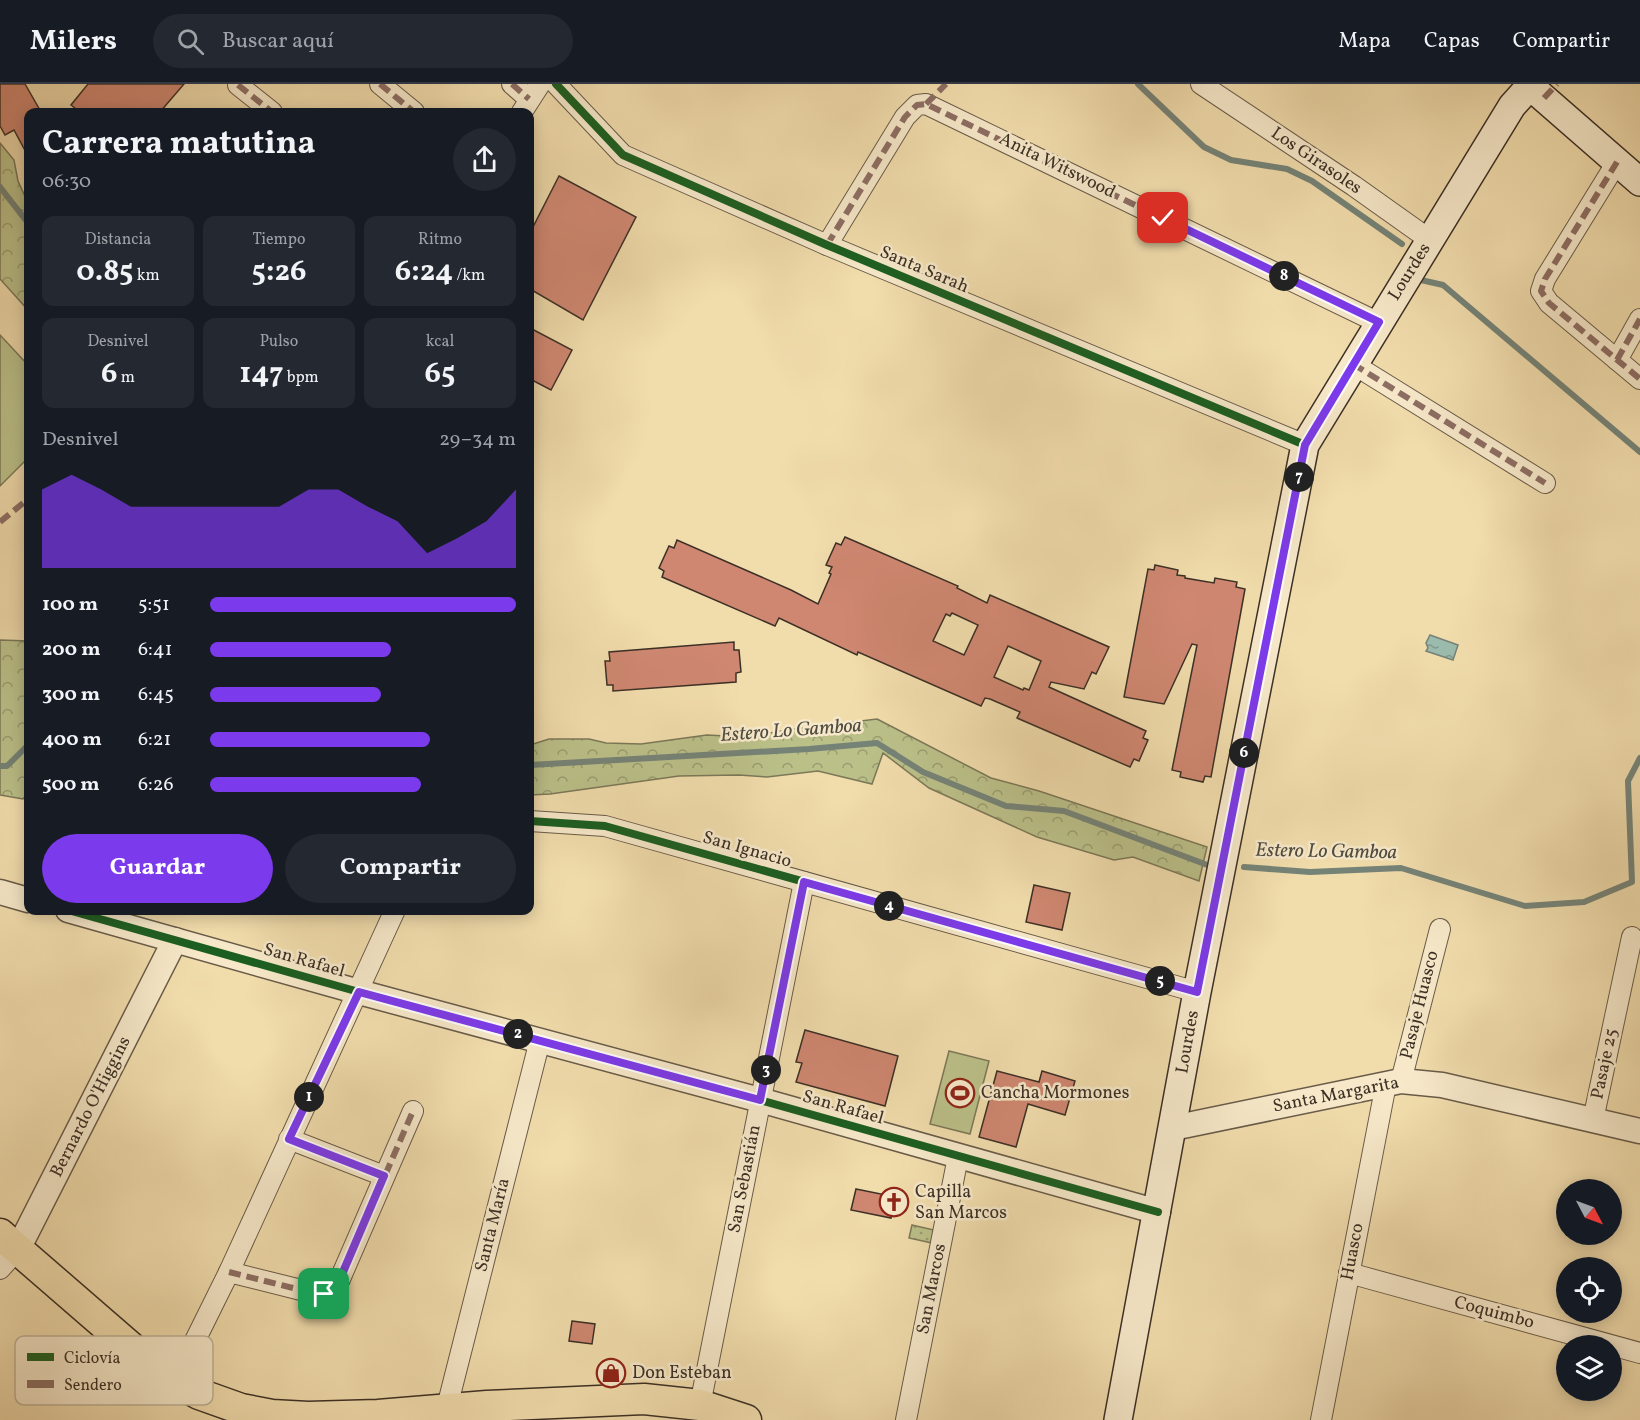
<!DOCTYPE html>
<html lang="es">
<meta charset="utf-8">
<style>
body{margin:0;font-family:Vollkorn,serif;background:#242831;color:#f1f3f6;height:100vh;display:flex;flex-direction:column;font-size:22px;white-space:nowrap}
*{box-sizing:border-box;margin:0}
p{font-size:20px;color:#9ea1a6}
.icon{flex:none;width:33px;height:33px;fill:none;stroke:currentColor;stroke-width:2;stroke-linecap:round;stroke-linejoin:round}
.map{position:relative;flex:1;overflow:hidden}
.details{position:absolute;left:24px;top:24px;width:510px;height:807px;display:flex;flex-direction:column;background:#171b24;border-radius:12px;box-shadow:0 3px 15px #0003}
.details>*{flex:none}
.needle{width:39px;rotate:131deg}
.fabs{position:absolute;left:1556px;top:1095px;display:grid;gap:12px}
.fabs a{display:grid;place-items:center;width:66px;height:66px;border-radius:50%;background:#171b24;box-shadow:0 3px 15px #0003;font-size:30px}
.pin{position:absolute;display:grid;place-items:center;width:51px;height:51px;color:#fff;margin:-26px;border-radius:12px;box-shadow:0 3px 9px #0006}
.km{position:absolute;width:30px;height:30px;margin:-15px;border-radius:50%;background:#222;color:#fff;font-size:16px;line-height:30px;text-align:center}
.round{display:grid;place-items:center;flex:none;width:63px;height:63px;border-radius:32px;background:#242831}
.head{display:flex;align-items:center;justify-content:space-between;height:102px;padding:0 18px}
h1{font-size:33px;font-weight:700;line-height:45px}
.figures{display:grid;grid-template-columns:repeat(3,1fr);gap:9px;height:102px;padding:6px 18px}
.figures div{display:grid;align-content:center;border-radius:12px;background:#242831;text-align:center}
.figures b{font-size:30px;font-weight:700}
.figures small{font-size:16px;font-weight:400}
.figures p{font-size:16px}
.chart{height:168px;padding:12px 18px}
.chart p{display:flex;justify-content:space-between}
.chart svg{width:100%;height:108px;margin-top:6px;fill:#7c3aed;opacity:.7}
.cta{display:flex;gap:12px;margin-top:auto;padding:12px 18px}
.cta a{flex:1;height:69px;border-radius:36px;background:#7c3aed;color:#fff;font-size:24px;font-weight:700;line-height:69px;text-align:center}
.cta a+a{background:#242831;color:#f1f3f6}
ul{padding:0 18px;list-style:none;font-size:20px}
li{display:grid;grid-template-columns:96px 72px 1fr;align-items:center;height:45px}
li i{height:15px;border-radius:8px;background:#7c3aed}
header{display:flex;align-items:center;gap:36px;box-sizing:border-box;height:84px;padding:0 30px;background:#171b24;border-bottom:2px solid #363941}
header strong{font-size:28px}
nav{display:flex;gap:33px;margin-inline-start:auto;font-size:21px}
.search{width:420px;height:54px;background:#242831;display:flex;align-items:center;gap:15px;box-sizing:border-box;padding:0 21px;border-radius:33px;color:#9ea1a6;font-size:22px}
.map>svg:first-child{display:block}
</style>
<header>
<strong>Milers</strong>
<div class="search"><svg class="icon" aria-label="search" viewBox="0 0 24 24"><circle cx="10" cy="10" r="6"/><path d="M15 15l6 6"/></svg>Buscar aquí</div>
<nav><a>Mapa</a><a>Capas</a><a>Compartir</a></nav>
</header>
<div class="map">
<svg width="1640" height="1336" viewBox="0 0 1640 1336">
<defs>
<pattern id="grass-dots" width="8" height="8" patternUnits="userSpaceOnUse" patternTransform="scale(1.5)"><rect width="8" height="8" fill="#bbc089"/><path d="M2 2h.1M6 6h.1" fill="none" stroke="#999c70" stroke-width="1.8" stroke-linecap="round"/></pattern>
<pattern id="forest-crowns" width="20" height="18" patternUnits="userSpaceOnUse" patternTransform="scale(1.5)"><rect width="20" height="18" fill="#bbc089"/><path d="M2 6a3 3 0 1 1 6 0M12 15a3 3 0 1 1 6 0" fill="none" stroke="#999c70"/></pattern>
<pattern id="water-ripples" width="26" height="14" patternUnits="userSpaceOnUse" patternTransform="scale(1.5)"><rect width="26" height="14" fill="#9bbbad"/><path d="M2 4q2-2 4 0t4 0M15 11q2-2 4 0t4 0" fill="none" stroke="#80988d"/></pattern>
</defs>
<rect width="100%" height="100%" fill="#f1dcac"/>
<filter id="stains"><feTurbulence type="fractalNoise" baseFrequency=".00333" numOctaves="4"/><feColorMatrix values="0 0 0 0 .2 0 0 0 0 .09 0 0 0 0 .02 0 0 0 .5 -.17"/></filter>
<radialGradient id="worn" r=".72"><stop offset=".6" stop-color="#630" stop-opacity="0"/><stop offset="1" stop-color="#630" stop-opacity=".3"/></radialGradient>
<polygon fill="url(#grass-dots)" stroke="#7c7858" stroke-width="1.5" points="912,1141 934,1146 932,1159 909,1154"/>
<g fill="url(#forest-crowns)" stroke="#7c7858" stroke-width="1.5">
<polygon points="0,59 14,76 18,97 28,119 28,226 0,195"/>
<polygon points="0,556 28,557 28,709 23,715 0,711"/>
<polygon points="877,635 991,694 1039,707 1207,763 1199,797 1133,773 1114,776 1037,753 929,704 883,669 872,700 818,687 767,693 739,691 679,692 550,710 530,711 530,661 549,655 589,655 606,659 641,660 707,651 746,653 794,645"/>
</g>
<g fill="#bbc089" stroke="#7c7858" stroke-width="1.5">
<polygon points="0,251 28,281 28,374 0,402"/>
<polygon points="949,967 989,977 970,1050 930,1040"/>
</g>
<polygon fill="url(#water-ripples)" stroke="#758377" stroke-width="1.5" points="1430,551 1458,561 1453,576 1426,567 1428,564 1426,559"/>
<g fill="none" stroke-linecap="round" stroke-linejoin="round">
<g stroke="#758377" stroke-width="6">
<polyline points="1138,0 1204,63 1231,76 1287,85 1312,97 1402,160"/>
<polyline points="0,103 28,139"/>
<polyline points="1421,196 1443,201 1640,368"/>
<polyline points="530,681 809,665 877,659 923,688 1006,722 1064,727 1210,782"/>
<polyline points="0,682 7,682 28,661"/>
<polyline points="1244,783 1310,788 1401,784 1525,822 1584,818 1632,798 1628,697 1640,674"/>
</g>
</g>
<g fill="#cf8771" stroke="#3c3026" stroke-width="1.5" fill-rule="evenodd">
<polygon points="0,0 25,0 41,28 28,28 28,72 14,46 5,51 0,42"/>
<polygon points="88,0 184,0 160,28 80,28 71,21"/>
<polygon points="559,92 636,133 583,236 530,205 530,149"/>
<polygon points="530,244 572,266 551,306 530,295"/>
<path d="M845,453L958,502L957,504L987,519L990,511L1109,563L1096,590L1092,588L1084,605L1051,598L1049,603L1146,647L1143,654L1148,656L1139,677L1134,675L1130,683L1017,634L1020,628L990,615L985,614L981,622L858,568L857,571L779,534L775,542L662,493L664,487L659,484L669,462L674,464L677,456L791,506L818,520L831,490L829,489L832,483L826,481L836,459L841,461ZM952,529L978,541L964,571L933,557L946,530L950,532ZM1008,562L1041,577L1029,606L1024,604L1023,606L994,593Z"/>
<polygon points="1155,481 1178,486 1177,491 1185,492 1185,494 1214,499 1215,494 1237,498 1236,503 1245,505 1211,693 1205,692 1203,698 1180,693 1181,688 1172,686 1197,561 1192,560 1164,620 1124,613 1148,485 1154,486"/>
<polygon points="734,558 734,566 739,566 741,588 736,589 736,598 613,607 613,601 607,601 605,577 610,577 609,568"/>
<polygon points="1034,801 1070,809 1062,846 1026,838"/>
<polygon points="805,946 898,972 885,1022 796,998 802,979 796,978"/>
<polygon points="997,987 1039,998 1042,987 1075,997 1065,1031 1028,1020 1016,1063 979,1053"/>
<polygon points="856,1105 896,1113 891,1134 851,1126"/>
<polygon points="572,1237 595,1240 592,1260 569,1257"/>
</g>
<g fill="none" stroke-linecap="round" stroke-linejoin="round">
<g stroke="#695b48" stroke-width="22">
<g id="minor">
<polyline points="380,0 414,28"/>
<polyline points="512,0 529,15"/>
<polyline points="556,0 623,71 827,161 1305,361"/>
<polyline points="1201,0 1354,102 1430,156"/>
<polyline points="238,1 272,28"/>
<polyline points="522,28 540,0"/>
<polyline points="1617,78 1545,195 1541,207 1549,219 1640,295"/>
<polyline points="827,161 905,33 917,21 926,20 1379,239"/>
<polyline points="1617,276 1640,235"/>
<polyline points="1353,280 1545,399"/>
<polyline points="530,737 605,742 1197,908"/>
<polyline points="1401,997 1440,845"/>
<polyline points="1593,1036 1632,853"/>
<polyline points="289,1055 384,1092"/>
<polyline points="0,1185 18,1165"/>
<polyline points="229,1188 317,1210 331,1207 340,1195 413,1027"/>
<polyline points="1349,1189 1640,1269"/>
<polyline points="175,1297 229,1188 395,826"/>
<polyline points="700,1321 804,798"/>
<polyline points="446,1327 540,956"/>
<polyline points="906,1336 958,1073"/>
<polyline points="1321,1336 1386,1000"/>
</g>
</g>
<g stroke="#695b48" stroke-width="27">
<g id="tertiary">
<polyline points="0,808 28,816"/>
<polyline points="68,826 359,908 760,1016 1158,1128"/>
<polyline points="1173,1044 1401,997 1442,1001 1640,1047"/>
<polyline points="18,1165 175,856"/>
</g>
</g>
<g stroke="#3c3026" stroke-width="30">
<polyline id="secondary" points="1118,1336 1197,908 1305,361 1512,22 1530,2 1640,98"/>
</g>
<g stroke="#3c3026" stroke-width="33">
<polyline id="primary" points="0,1150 135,1267 175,1297 199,1310 241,1325 272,1331 308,1333 378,1331 487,1322 644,1315 700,1321 746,1336"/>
</g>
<use href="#minor" stroke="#f6e8c9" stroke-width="20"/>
<use href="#tertiary" stroke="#f6e8c9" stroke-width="24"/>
<use href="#secondary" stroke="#f6e8c9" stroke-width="27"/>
<use href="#primary" stroke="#f1dcac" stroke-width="30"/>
<g stroke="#8d6e63" stroke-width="6" stroke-dasharray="12 6" stroke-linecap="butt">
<polyline points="380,0 414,28"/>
<polyline points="512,0 529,15"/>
<polyline points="238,1 272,28"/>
<polyline points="1544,14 1557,0"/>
<polyline points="926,20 946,0"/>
<polyline points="1617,78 1545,195 1541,207 1549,219 1640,295"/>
<polyline points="827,161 905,33 917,21 926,20 1379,239"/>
<polyline points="1617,276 1640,235"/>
<polyline points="1353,280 1545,399"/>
<polyline points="0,438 28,415"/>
<polyline points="289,1055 384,1092"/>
<polyline points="229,1188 317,1210 331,1207 340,1195 413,1027"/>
</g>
<g stroke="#f6e8c9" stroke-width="11">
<g id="cycleway">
<polyline points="556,0 623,71 827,161 1305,361"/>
<polyline points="530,737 605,742 1197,908"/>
<polyline points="68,826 359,908 760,1016 1158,1128"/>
</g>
</g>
<use href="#cycleway" stroke="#1b5e20" stroke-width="8"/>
</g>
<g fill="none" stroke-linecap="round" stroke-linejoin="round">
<g stroke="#fff" stroke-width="12">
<polyline id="route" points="324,1210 331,1207 340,1195 384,1092 289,1055 359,908 760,1016 804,798 1197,908 1305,361 1379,238 1163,134"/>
</g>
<use href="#route" stroke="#7c3aed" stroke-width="8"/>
</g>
<defs>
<g id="stadium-ring" transform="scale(1.5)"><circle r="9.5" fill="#f6e8c9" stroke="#8f2418" stroke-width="1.5"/><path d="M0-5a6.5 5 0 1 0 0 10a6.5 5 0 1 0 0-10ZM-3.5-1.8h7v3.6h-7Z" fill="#8f2418"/></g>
<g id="church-ring" transform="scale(1.5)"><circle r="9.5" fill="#f6e8c9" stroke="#8f2418" stroke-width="1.5"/><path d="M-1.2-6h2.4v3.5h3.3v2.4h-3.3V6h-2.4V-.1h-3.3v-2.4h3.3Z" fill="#8f2418"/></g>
<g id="shop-ring" transform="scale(1.5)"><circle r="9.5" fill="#f6e8c9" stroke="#8f2418" stroke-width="1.5"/><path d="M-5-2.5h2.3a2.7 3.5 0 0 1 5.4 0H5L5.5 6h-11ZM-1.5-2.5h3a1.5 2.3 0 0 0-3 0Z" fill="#8f2418"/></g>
</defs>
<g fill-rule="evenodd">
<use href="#stadium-ring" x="960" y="1009"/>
<use href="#church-ring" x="894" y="1118"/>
<use href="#shop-ring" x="611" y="1289"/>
</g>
<g text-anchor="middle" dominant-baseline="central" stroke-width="5" stroke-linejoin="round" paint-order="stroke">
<g font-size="18" fill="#3c3026" stroke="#f6e8c9">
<text transform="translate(1316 77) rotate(34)">Los Girasoles</text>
<text transform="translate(1057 82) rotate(26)">Anita Witswood</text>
<text transform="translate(924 186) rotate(23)">Santa Sarah</text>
<text transform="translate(1410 188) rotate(-58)">Lourdes</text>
<text transform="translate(747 766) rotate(16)">San Ignacio</text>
<text transform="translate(304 877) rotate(16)">San Rafael</text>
<text transform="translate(1420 921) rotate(-76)">Pasaje Huasco</text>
<text transform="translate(1188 958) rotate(-80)">Lourdes</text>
<text transform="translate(1605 980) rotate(-78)">Pasaje 25</text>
<text transform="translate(1336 1011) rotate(-11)">Santa Margarita</text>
<text transform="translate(91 1023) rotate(-63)">Bernardo O'Higgins</text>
<text transform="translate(843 1024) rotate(16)">San Rafael</text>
<text transform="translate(745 1095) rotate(-79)">San Sebastián</text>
<text transform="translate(493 1141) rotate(-76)">Santa María</text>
<text transform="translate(1353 1168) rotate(-79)">Huasco</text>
<text transform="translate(932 1205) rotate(-79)">San Marcos</text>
<text transform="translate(1494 1229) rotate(15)">Coquimbo</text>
</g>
<g font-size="18" fill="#3c3026" stroke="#f6e8c9" text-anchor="start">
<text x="981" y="1009">Cancha Mormones</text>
<text x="915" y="1108">Capilla<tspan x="915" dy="21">San Marcos</tspan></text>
<text x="632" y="1289">Don Esteban</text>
</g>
<g font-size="20" font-style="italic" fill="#4f4c41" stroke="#f6e8c9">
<text transform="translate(791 647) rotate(-4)">Estero Lo Gamboa</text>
<text transform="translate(1326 768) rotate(1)">Estero Lo Gamboa</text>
</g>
</g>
<rect x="15" y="1252" width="198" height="69" rx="9" fill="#f6e8c9" stroke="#beb198" stroke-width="1.5"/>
<rect x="27" y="1269" width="27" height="8" fill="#1b5e20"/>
<rect x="27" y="1296" width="27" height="8" fill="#8d6e63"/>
<g font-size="16" fill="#3c3026">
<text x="64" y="1279">Ciclovía</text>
<text x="64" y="1306">Sendero</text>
</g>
<rect width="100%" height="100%" filter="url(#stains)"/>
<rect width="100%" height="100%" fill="url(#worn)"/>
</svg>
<div class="fabs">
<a><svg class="needle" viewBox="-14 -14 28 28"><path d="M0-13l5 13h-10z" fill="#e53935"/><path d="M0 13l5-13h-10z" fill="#9ea1a6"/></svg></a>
<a><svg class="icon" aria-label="locate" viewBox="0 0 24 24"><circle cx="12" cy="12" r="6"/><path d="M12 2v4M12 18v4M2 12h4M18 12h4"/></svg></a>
<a><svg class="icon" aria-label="layers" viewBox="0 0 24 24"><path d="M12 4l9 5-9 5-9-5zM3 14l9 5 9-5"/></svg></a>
</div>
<div class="pin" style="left:324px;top:1210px;background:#1e9e55"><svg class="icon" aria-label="arrive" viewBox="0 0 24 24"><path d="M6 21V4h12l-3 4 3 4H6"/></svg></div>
<div class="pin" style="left:1163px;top:134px;background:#d93025"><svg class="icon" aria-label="check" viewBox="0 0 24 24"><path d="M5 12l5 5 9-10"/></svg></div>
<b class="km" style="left:309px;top:1013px">1</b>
<b class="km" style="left:518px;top:950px">2</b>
<b class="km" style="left:766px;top:986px">3</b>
<b class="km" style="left:889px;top:822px">4</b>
<b class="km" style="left:1160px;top:897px">5</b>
<b class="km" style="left:1244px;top:669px">6</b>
<b class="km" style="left:1299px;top:393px">7</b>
<b class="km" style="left:1284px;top:192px">8</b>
<section class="details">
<div class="head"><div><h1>Carrera matutina</h1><p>06:30</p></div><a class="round"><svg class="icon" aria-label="share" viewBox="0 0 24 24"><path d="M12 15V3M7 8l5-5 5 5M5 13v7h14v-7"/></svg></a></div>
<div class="figures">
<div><p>Distancia</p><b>0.85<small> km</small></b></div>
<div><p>Tiempo</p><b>5:26</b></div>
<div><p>Ritmo</p><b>6:24<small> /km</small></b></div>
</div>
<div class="figures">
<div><p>Desnivel</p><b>6<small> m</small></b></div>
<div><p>Pulso</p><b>147<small> bpm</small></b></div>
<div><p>kcal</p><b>65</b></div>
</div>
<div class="chart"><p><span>Desnivel</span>29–34 m</p>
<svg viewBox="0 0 160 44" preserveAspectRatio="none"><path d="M0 44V12L10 6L20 12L30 19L40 19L50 19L60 19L70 19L80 19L90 12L100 12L110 19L120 25L130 38L140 32L150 25L160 12V44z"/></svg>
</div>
<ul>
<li><b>100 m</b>5:51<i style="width:100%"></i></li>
<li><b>200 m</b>6:41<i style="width:59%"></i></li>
<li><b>300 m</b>6:45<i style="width:56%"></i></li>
<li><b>400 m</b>6:21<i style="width:72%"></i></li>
<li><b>500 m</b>6:26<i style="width:69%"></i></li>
</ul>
<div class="cta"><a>Guardar</a><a>Compartir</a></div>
</section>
</div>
